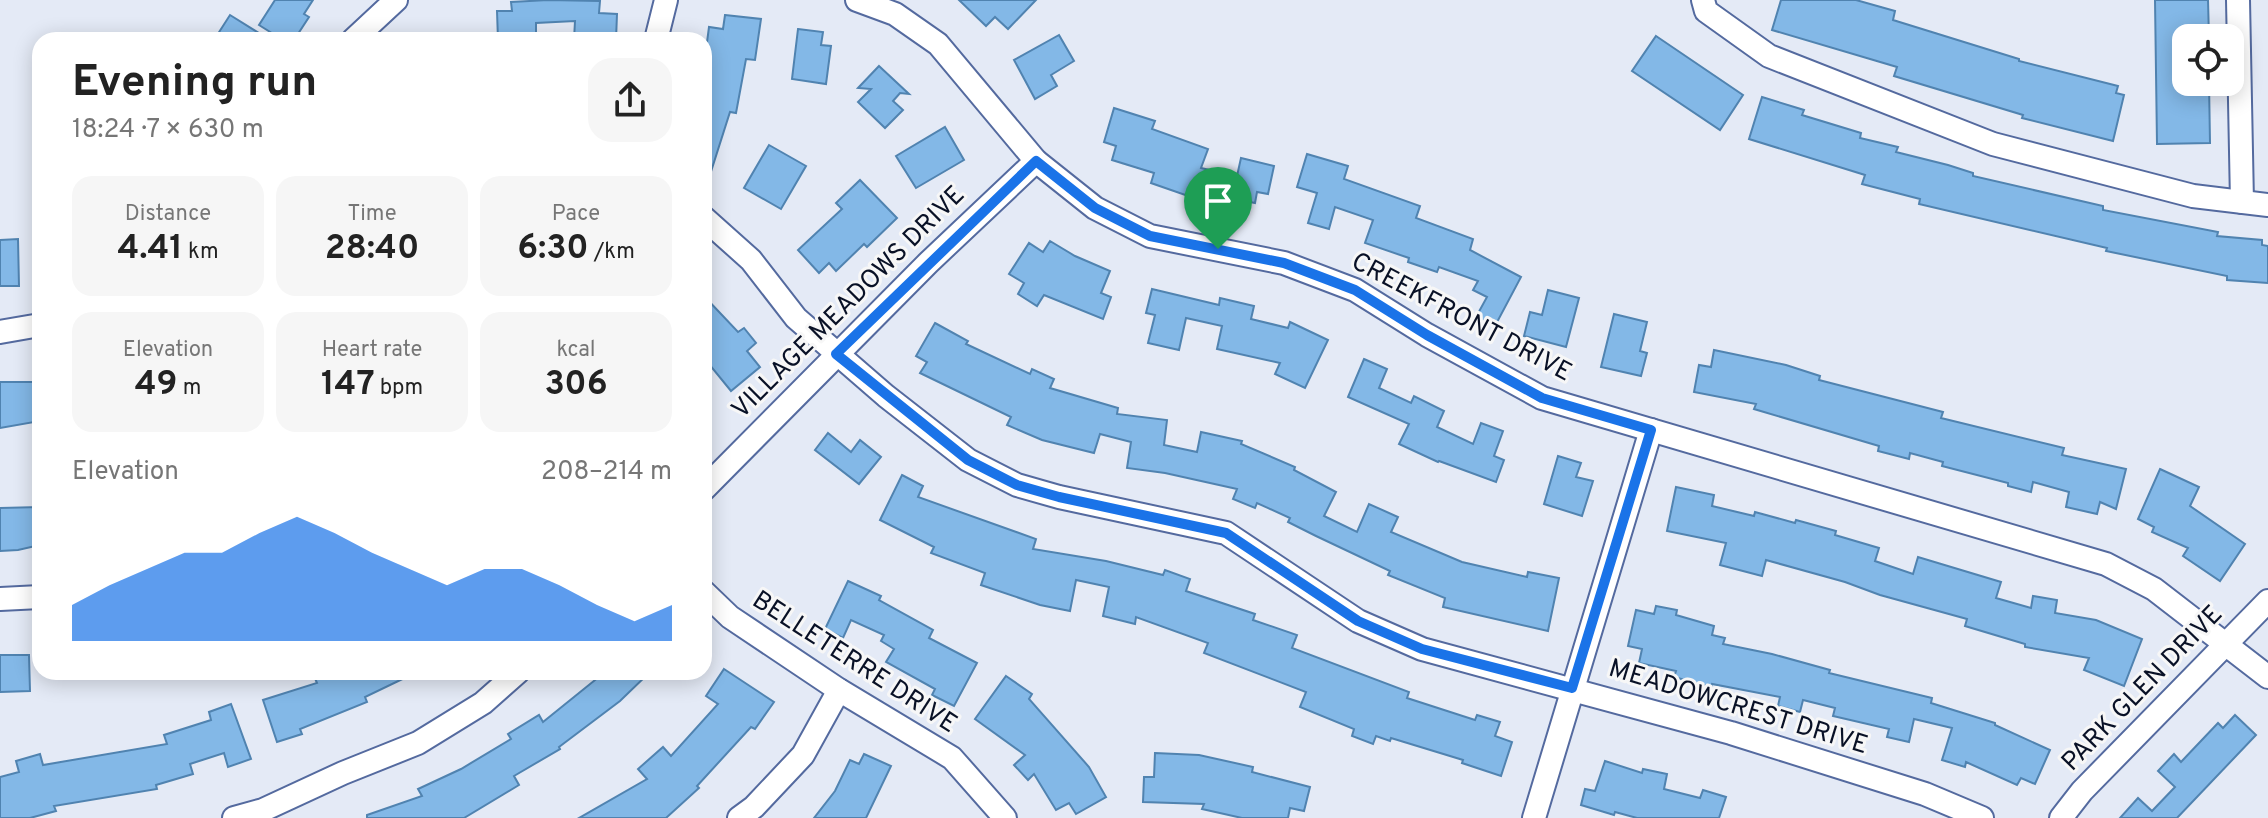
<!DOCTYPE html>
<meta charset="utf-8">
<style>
body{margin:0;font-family:Overpass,sans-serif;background:#f6f6f6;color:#222;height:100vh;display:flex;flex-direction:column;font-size:30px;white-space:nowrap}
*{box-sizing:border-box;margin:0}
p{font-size:26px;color:#767676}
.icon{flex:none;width:44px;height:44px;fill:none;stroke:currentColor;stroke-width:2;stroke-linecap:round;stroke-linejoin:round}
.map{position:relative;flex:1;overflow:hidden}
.drawer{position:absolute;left:32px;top:32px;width:680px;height:648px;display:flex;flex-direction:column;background:#fff;border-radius:24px;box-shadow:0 4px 20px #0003}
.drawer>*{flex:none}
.buttons{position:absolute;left:2172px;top:24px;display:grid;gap:16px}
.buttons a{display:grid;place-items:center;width:72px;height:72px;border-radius:16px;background:#fff;box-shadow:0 4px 20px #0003;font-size:40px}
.pin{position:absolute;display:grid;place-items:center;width:68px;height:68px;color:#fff;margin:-82px -34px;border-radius:50% 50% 50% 0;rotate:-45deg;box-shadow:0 0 8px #0007}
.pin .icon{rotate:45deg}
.round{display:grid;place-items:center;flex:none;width:84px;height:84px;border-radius:24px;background:#f6f6f6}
.overview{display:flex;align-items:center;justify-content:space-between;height:136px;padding:0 40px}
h1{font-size:44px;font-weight:700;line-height:60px}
.metrics{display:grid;grid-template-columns:repeat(3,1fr);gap:12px;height:136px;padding:8px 40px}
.metrics div{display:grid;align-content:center;border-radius:20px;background:#f6f6f6;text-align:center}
.metrics b{font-size:34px;font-weight:700}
.metrics small{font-size:22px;font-weight:400}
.metrics p{font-size:22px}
.chart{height:224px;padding:16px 40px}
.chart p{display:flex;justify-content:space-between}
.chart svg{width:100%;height:144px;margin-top:8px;fill:#1a73e8;opacity:.7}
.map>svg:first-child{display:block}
</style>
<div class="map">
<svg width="2268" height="818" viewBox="0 0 2268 818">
<rect width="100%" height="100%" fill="#e4eaf6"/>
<g fill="#83b8e7" stroke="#5083b0" stroke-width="2">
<polygon points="275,0 313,0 304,14 309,17 294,40 283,40 259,25"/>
<polygon points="548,0 600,1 599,13 617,14 616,40 574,40 575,21 536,23 536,40 498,40 497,11 512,11 511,2"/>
<polygon points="959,0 1036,0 1008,29 995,17 986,26"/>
<polygon points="1781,0 1856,0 1895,11 1893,20 2019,59 2019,61 2118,86 2116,93 2124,95 2113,141 2022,118 2023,115 1894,76 1897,67 1772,30"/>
<polygon points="2155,0 2208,0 2209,38 2186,38 2186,82 2209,82 2210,143 2157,144"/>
<polygon points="230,15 270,40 214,40"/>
<polygon points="725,15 761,19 755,60 746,59 736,113 730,112 708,181 704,180 704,65 709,27 723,29"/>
<polygon points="798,29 823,32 821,45 831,46 826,84 792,79"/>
<polygon points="1059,35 1074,61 1051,75 1057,86 1035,99 1014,60"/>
<polygon points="1656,36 1743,95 1720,130 1632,71"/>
<polygon points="879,66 909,94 900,93 893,101 903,110 885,128 858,102 871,89 858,88"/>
<polygon points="1762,97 1804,110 1802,115 1861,133 1860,138 1898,147 1896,152 1948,165 1973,173 1973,176 2103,206 2103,210 2218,232 2217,236 2262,240 2262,245 2268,246 2268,283 2227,280 2227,276 2106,251 2107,248 1919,204 1920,199 1862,184 1865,175 1749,139"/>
<polygon points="1114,108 1155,121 1152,129 1208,149 1201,168 1237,176 1241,158 1274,166 1268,194 1257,192 1255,203 1193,190 1191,197 1151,183 1154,173 1112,160 1116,146 1104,142"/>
<polygon points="945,127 964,160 916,188 896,156"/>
<polygon points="769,145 806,166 781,209 744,188"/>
<polygon points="1307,154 1348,166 1344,179 1420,206 1416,218 1473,239 1470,250 1521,277 1495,326 1476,317 1487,297 1473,290 1478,281 1439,267 1437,272 1408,262 1409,258 1365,243 1373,220 1335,207 1329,229 1308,223 1317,193 1297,187"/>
<polygon points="860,180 897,218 867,247 864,244 836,271 829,263 819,273 798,250 842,209 836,203"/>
<polygon points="18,239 19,286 0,286 0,240"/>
<polygon points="1050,241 1075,256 1110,271 1101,293 1111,297 1103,319 1044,295 1037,306 1018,294 1024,283 1009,274 1029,243 1043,252"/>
<polygon points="1152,289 1219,305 1220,298 1254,306 1251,319 1288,328 1290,322 1328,340 1305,388 1275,374 1280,363 1217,349 1222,326 1186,318 1179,350 1148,343 1155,315 1146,313"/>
<polygon points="1548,290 1579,298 1566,347 1524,336 1530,312 1542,315"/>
<polygon points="704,296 738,332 744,328 756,343 747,351 760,367 731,391 704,358"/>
<polygon points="1614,314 1647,322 1640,351 1647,353 1641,376 1601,367"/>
<polygon points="935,323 968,341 966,344 1030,374 1032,369 1054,379 1050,388 1118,408 1117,414 1167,420 1164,445 1197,452 1201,432 1242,441 1241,444 1295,467 1294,470 1336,492 1324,516 1357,532 1369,504 1398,517 1391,532 1462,562 1527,577 1528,572 1559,578 1548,631 1443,607 1445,598 1388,575 1390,571 1316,536 1288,522 1290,518 1257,503 1255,508 1233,499 1237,489 1165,473 1127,468 1131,442 1100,434 1094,453 1042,440 1007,425 1011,417 920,373 927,362 916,356"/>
<polygon points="1714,350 1786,365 1820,376 1819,380 1943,412 1941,418 2064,448 2062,455 2126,469 2116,509 2100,502 2097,514 2066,507 2069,492 2033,482 2031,492 2008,486 2008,483 1942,466 1943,462 1910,453 1909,459 1878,451 1879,446 1754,409 1756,404 1694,392 1699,365 1711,367"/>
<polygon points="1364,359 1387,369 1379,388 1411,403 1414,396 1444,411 1437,427 1473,444 1481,423 1503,431 1494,456 1504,460 1496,482 1439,461 1438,462 1399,444 1409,424 1348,397"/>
<polygon points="0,382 40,382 40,421 0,428"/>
<polygon points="828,433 851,452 860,440 881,457 859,484 815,450"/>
<polygon points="1558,456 1581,463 1576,477 1593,481 1582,516 1544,504"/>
<polygon points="2160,469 2199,487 2190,506 2245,544 2220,581 2183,556 2188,548 2152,532 2154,527 2138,519"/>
<polygon points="902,475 923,486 918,497 1036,539 1033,549 1106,561 1163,575 1165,570 1190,579 1186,591 1255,614 1253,620 1297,635 1292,648 1409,692 1407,698 1475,720 1477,715 1500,722 1495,736 1512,742 1501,776 1462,763 1463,760 1391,738 1390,741 1376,736 1373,744 1352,736 1354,729 1300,707 1306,692 1204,653 1208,643 1136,617 1135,624 1103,616 1109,587 1076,580 1070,611 1040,605 981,585 985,573 931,553 934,547 880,520"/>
<polygon points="1676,487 1714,495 1712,506 1754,516 1755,512 1795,523 1796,520 1836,531 1835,535 1879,548 1875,561 1913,574 1918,557 2001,582 1996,598 2031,608 2033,596 2057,600 2055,613 2096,620 2142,639 2124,686 2084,670 2089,658 2025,647 2025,644 1965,626 1967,619 1880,595 1845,582 1766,560 1762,576 1720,565 1726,543 1667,531"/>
<polygon points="40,507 40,545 18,550 0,551 0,508"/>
<polygon points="848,581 881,596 879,600 933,630 929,638 977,663 954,706 932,695 935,689 886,662 894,649 881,641 884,635 851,620 843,638 825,629"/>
<polygon points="1656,606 1677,610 1676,615 1714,626 1712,635 1725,638 1723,644 1772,654 1830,670 1829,673 1932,698 1931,703 1995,723 1995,725 2050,750 2035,784 2021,778 2017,785 1966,762 1965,767 1942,760 1952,728 1914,719 1909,742 1887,737 1889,729 1833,716 1835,708 1803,700 1800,712 1778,706 1780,697 1712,684 1711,687 1674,677 1676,671 1639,663 1642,649 1628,646 1636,610 1654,614"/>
<polygon points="0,655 29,655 30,691 0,692"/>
<polygon points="724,669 774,702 755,729 751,727 697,786 699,788 666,818 579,818 647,779 638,769 663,747 671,756 718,704 706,696"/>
<polygon points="325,672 417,672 365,697 367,702 300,729 302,734 277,742 263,700 317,683 314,676"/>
<polygon points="605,672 650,672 620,701 559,747 560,749 514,776 519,785 464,818 367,818 367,815 422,796 418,789 461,769 511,739 508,734 539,715 543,722"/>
<polygon points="1006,676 1032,694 1029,699 1089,767 1106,797 1076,814 1069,803 1056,810 1034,774 1028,780 1014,765 1025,755 975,719"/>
<polygon points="231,704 251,759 228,767 224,753 190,764 193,774 156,785 157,789 54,806 56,811 30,818 0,818 0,777 19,772 16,761 40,754 43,765 167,744 164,735 211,720 209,712"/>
<polygon points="2235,715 2256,735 2177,818 2120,818 2138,798 2152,811 2175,787 2158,771 2174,754 2181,762 2218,723 2223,728"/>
<polygon points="1155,753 1199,755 1253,767 1252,772 1310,787 1304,811 1290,808 1288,818 1242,818 1202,809 1204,804 1143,802 1144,777 1154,777"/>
<polygon points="864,754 891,766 866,818 814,818 835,791 850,760 859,764"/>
<polygon points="1605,761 1642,773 1643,769 1667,774 1664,789 1700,798 1703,790 1726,797 1719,818 1637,818 1615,812 1614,815 1581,805 1585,789 1595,791"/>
</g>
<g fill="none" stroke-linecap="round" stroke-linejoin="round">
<g stroke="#546a9f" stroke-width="26">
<g id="minor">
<polyline points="857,0 895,14 938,44 1036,161 1095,208 1150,236 1284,263 1355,290 1427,335 1542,398 2106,564 2154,589 2268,677"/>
<polyline points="1703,0 1706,11 1769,56 1993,144 2193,196 2268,205"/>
<polyline points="2238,0 2242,202"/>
<polyline points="353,40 396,0"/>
<polyline points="656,40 666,0"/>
<polyline points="704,218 751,260 796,318 886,396 968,460 1017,485 1059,497 1226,533 1358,621 1422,649 1731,733 1925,794 1982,818"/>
<polyline points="0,332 40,325"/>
<polyline points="704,489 928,263 1036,161"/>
<polyline points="704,592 730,617 839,690 952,758 1005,818"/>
<polyline points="0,599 40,597"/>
<polyline points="234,818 263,810 343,773 418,743 483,703 518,672"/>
<polyline points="739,818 754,807 803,755 839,690"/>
<polyline points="1534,818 1651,430"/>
<polyline points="2061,818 2082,791 2268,601"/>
</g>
</g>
<use href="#minor" stroke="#fff" stroke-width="22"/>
</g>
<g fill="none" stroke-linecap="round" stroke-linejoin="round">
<g stroke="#fff" stroke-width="16">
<polygon id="route" points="1036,161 1095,208 1150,236 1284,263 1355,290 1427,335 1542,398 1651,430 1572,688 1422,649 1358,621 1226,533 1059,497 1017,485 968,460 836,354"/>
</g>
<use href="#route" stroke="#1a73e8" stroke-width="10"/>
</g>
<g text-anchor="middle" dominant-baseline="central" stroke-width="6" stroke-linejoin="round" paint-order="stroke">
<g font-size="26" fill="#091126" stroke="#f7f7f7">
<text transform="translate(849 303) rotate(-45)">VILLAGE MEADOWS DRIVE</text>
<text transform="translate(1461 318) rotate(28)">CREEKFRONT DRIVE</text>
<text transform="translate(854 663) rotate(33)">BELLETERRE DRIVE</text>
<text transform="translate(2143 689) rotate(-46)">PARK GLEN DRIVE</text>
<text transform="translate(1738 708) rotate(17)">MEADOWCREST DRIVE</text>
</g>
</g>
</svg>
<div class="buttons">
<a><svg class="icon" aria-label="locate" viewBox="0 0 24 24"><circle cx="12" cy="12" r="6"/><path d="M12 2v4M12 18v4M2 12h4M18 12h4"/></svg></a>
</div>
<div class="pin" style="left:1218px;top:249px;background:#1e9e55"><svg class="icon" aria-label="arrive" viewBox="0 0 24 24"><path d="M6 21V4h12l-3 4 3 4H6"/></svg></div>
<section class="drawer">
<div class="overview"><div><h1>Evening run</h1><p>18:24 · 7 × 630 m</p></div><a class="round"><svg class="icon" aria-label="share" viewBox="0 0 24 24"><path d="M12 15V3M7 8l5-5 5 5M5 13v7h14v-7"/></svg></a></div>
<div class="metrics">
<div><p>Distance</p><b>4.41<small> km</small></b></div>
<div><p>Time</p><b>28:40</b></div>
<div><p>Pace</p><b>6:30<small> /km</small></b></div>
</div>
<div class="metrics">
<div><p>Elevation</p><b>49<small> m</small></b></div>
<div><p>Heart rate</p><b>147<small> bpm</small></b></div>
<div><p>kcal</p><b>306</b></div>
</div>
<div class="chart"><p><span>Elevation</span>208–214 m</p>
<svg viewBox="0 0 160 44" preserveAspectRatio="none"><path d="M0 44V33L10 27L20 22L30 17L40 17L50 11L60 6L70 11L80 17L90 22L100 27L110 22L120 22L130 27L140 33L150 38L160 33V44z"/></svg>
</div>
</section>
</div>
